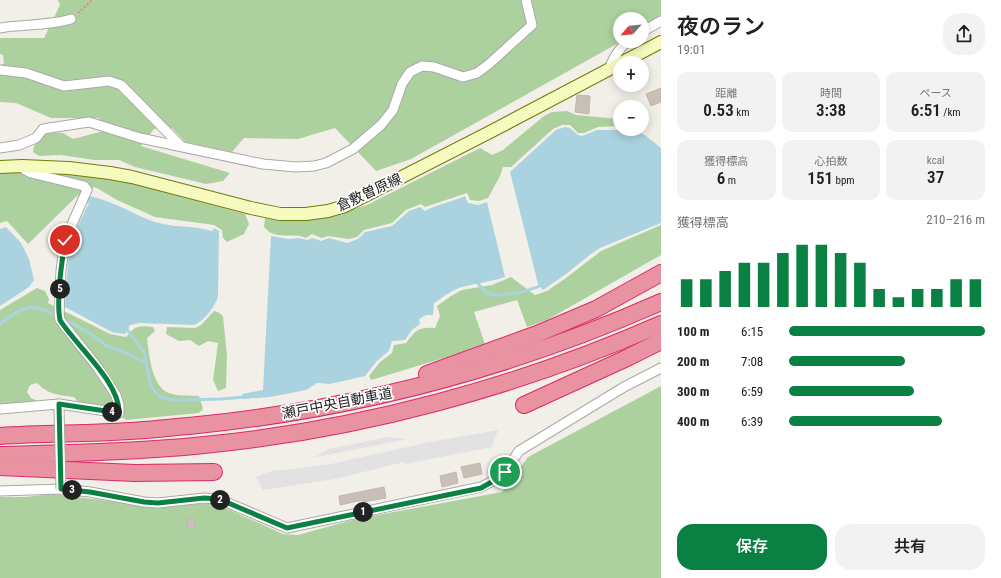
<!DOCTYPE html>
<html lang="ja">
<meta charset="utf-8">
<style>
body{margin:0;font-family:"Roboto Condensed","Noto Sans JP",sans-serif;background:#f2f2f2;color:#202124;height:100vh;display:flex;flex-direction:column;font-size:15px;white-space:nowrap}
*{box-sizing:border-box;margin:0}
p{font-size:13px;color:#757577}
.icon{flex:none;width:22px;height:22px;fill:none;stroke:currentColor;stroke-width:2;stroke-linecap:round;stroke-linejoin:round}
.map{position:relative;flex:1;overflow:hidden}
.details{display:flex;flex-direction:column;background:#fff;width:340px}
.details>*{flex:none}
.needle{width:26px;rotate:243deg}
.buttons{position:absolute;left:613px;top:12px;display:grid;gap:8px}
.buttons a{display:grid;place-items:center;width:36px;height:36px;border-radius:50%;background:#fff;box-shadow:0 2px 10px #0003;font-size:20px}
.pin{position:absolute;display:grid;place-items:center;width:34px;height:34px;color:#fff;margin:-17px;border:2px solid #fff;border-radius:50%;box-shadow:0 1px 4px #0007}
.km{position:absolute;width:20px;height:20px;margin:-10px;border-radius:50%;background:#222;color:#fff;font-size:11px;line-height:20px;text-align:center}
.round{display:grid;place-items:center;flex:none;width:42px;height:42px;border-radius:16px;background:#f2f2f2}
.headline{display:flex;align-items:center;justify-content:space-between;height:68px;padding:0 16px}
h1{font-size:22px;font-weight:600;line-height:30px}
.metrics{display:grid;grid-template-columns:repeat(3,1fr);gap:6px;height:68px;padding:4px 16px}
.metrics div{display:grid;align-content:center;border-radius:10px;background:#f2f2f2;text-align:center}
.metrics b{font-size:17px;font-weight:600}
.metrics small{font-size:11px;font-weight:400}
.metrics p{font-size:11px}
.chart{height:112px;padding:8px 16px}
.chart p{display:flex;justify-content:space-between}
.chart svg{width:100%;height:72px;margin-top:4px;stroke:#0b8043;stroke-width:6}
.button{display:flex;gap:8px;margin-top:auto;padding:8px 16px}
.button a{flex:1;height:46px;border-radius:16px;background:#0b8043;color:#fff;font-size:16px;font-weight:600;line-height:46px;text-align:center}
.button a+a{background:#f2f2f2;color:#202124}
ul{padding:0 16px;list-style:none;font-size:13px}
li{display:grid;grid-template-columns:64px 48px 1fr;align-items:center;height:30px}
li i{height:10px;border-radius:5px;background:#0b8043}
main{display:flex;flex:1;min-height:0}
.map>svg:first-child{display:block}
</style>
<main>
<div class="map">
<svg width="661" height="578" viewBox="0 0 661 578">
<rect width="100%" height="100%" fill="#f2efe9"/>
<g fill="#add19e">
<polygon points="58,0 661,0 661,21 642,30 642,19 620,19 620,41 622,41 411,159 376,171 335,128 298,139 244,138 232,152 185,142 172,128 154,129 141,146 230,173 223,181 206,184 135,167 119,160 94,160 61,155 39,156 33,152 34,146 45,132 63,133 73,139 103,131 99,118 51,118 16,103 0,102 0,66 4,63 3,55 0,54 0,38 44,38 60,5"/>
<path d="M567,111L576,115L619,119L620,124L617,126L598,127L584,133H578L570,125H562L553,129L511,167H503L500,176L488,198L479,201L470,200L467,193L425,207L421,204L406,210L392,223L364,230L357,237L348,239L328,236L322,238L312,234L306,238C295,233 283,238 271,233C269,232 266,229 264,227L265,218L290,221L309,219L341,213L367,205L480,148L492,155L503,150L544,116L552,112Z"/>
<polygon points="0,172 80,175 126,182 245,214 249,224 244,234 227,242 223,238 222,230 214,225 155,217 117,200 95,187 77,196 28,244 7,221 0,223"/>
<path d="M661,225V255L547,320L527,327L517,300L474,312L485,344L454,355L371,380L369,376L380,362L392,353L394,345L406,343C416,330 418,327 435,328L440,316L437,306L451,296L462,290L492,285L511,277L535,295L547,291L566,278L601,251Z"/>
<path d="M37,288L45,291L49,299L48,303L110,334L126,337C135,326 138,325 153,327L155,331L147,338C149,353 151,381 165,391C174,397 189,395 199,396L203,409L199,413L126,420L122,417L121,406L109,407L79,403L74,397C59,395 49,395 37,383L30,385L27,392L31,398L37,401L0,406V310Z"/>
<polygon points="214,311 218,312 223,316 227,356 226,388 218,391 213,380 218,343 208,341 199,346 190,340 179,341 166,334 167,327 195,328 201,325"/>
<polygon points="661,386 661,578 0,578 0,497 25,497 53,494 157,507 212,503 230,510 283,534 298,535 356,519 502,492 528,457"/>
</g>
<g fill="#e2e2e2">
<polygon points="498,430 492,447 405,464 404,462 335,479 263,490 256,477 274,470 284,470 331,464 425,443"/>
<polygon points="387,437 407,439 313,458 329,449"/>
</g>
<g fill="#aad3df">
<polygon points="565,127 570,128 578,135 582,136 597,130 633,130 645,135 661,148 661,223 600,248 591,254 566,274 543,290 538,284 510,172 556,130"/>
<path d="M89,196C112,200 132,214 155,222C173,228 194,225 212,231L214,228L219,231L218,297C214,307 205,321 194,325L139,323L130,325L125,334L112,332L65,307L68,263L74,233L89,203L86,202Z"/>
<path d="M465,196L468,203L478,205L487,202L505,277C491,282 476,283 462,287C452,290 443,297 434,303L433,315H426L419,319L420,324L412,330L405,340L392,341L389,351L377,361L365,376L330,384L317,383L306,390L270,397L243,399L242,394L263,390L271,236L289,239L299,238L307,240L313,238L321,241L329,238L347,243L358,239L365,232L392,226L409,211L420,207L425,211C438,204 452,202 465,196Z"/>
<polygon points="6,227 21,243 29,259 34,280 29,287 0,306 0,229"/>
</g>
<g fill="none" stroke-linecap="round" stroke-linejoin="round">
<g stroke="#aad3df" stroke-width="3">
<path d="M477,282C480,286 486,293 490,294C501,298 532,290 542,285"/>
<polyline points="68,321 91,334 107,346 129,354 147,364"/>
<path d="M0,324C10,317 24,304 38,308C43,309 48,312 53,314"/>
<polyline points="126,328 144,352 151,386 155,392 160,396 168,399 178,400 221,399 245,397"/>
</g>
</g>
<g fill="#c7bfb8" stroke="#c4b6ab">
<polygon points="661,88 661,102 651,106 646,94"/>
<polygon points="577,95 590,96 589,114 575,112"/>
<polygon points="480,463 482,474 464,478 461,467"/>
<polygon points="456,472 458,483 442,487 440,476"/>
<polygon points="384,487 386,498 363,502 363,500 340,505 339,496"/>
<rect x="187" y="519" width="8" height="9"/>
</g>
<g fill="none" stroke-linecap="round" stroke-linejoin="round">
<g stroke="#a9a9a9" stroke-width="11">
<g id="street">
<path d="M0,28C24,24 48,26 71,19"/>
<polyline points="642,32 661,21"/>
<path d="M609,69C613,59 619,47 629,41"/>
<polyline points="0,70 26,73 64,86 109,81 121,85 180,145"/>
<polyline points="0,148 19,145 36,138 43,129 89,122 140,138 263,164 296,167 314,166 326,163 353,149 381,125 393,110 402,84 410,72 422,66 434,67 463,77 477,73 489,64 532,25 526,0"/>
<polyline points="22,166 25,170 31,173 84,186 87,190 65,240 61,271 59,313 60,320 64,325 95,364 116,395 119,405 119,413 59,404 59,410"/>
<polyline points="0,409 59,404"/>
<polyline points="0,491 61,489 90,492 144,502 158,503 204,498 219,499 287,528 481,487 497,479 505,472 519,451 624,387 661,368"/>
</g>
</g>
<g stroke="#707d05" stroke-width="14">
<polyline id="secondary" points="0,167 22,166 69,168 110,173 132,177 251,208 280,214 306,214 328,211 345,206 490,132 661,42"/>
</g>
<g stroke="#dc2a67" stroke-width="18">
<g id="highway">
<polyline points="427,374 537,334 596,309 661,273"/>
<polyline points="524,405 629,357 661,341"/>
<path d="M0,436C43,433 86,434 130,431C152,430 175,427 198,425C357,409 514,367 661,302"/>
<path d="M0,455C68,453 136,452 204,445C360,430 518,387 661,324"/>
<polyline points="0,467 135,473 214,472"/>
</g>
</g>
<polyline stroke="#fa8072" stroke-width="2" stroke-dasharray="2 2" stroke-linecap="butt" points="78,13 92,0"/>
<use href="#street" stroke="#fff" stroke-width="9"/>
<use href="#secondary" stroke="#f7fabf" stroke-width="12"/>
<use href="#highway" stroke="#e892a2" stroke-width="16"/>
<g stroke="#a9a9a9" stroke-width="11" stroke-linecap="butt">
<polyline id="street-bridge" points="59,410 61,489"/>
</g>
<use href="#street-bridge" stroke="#fff" stroke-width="9"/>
</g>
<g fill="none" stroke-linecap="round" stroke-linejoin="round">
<g stroke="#fff" stroke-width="8">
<path id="route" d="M65,240C62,262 56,299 60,320C76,346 120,382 119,413L59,404L61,489L90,492L144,502L158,503L204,498L219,499L287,528L481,488L497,479L505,472"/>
</g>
<use href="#route" stroke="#0b8043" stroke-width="5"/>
</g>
<g text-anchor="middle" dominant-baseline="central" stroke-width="3.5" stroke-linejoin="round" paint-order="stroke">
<g font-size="14" fill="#222" stroke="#fff">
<text transform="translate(369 192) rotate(-25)">倉敷曽原線</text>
<text transform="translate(337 403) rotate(-11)">瀬戸中央自動車道</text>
</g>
</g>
</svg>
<div class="buttons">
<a><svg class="needle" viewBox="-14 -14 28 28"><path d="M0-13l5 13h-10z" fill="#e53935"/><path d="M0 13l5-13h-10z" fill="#757577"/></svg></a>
<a>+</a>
<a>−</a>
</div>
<div class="pin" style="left:505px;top:472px;background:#1e9e55"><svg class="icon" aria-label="arrive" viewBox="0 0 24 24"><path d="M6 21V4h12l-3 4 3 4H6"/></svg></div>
<div class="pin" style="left:65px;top:240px;background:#d93025"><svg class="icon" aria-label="check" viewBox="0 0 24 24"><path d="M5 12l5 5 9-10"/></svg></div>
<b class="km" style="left:363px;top:512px">1</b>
<b class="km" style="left:220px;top:500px">2</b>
<b class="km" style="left:72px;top:490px">3</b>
<b class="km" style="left:112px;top:412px">4</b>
<b class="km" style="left:60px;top:289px">5</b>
</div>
<section class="details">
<div class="headline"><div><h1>夜のラン</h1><p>19:01</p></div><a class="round"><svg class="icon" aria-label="share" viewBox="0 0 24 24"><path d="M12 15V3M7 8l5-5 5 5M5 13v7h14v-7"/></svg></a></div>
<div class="metrics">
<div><p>距離</p><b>0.53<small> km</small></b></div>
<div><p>時間</p><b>3:38</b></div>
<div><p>ペース</p><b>6:51<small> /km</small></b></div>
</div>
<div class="metrics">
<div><p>獲得標高</p><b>6<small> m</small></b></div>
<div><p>心拍数</p><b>151<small> bpm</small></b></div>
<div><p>kcal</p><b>37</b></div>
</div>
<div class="chart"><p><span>獲得標高</span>210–216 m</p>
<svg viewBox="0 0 160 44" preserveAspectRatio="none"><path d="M5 44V27M15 44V27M25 44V22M35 44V17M45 44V17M55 44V11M65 44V6M75 44V6M85 44V11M95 44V17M105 44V33M115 44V38M125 44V33M135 44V33M145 44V27M155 44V27"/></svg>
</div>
<ul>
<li><b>100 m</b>6:15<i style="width:100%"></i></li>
<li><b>200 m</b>7:08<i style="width:59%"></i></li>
<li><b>300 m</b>6:59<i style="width:64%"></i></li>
<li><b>400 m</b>6:39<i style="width:78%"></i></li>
</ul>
<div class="button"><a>保存</a><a>共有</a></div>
</section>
</main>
